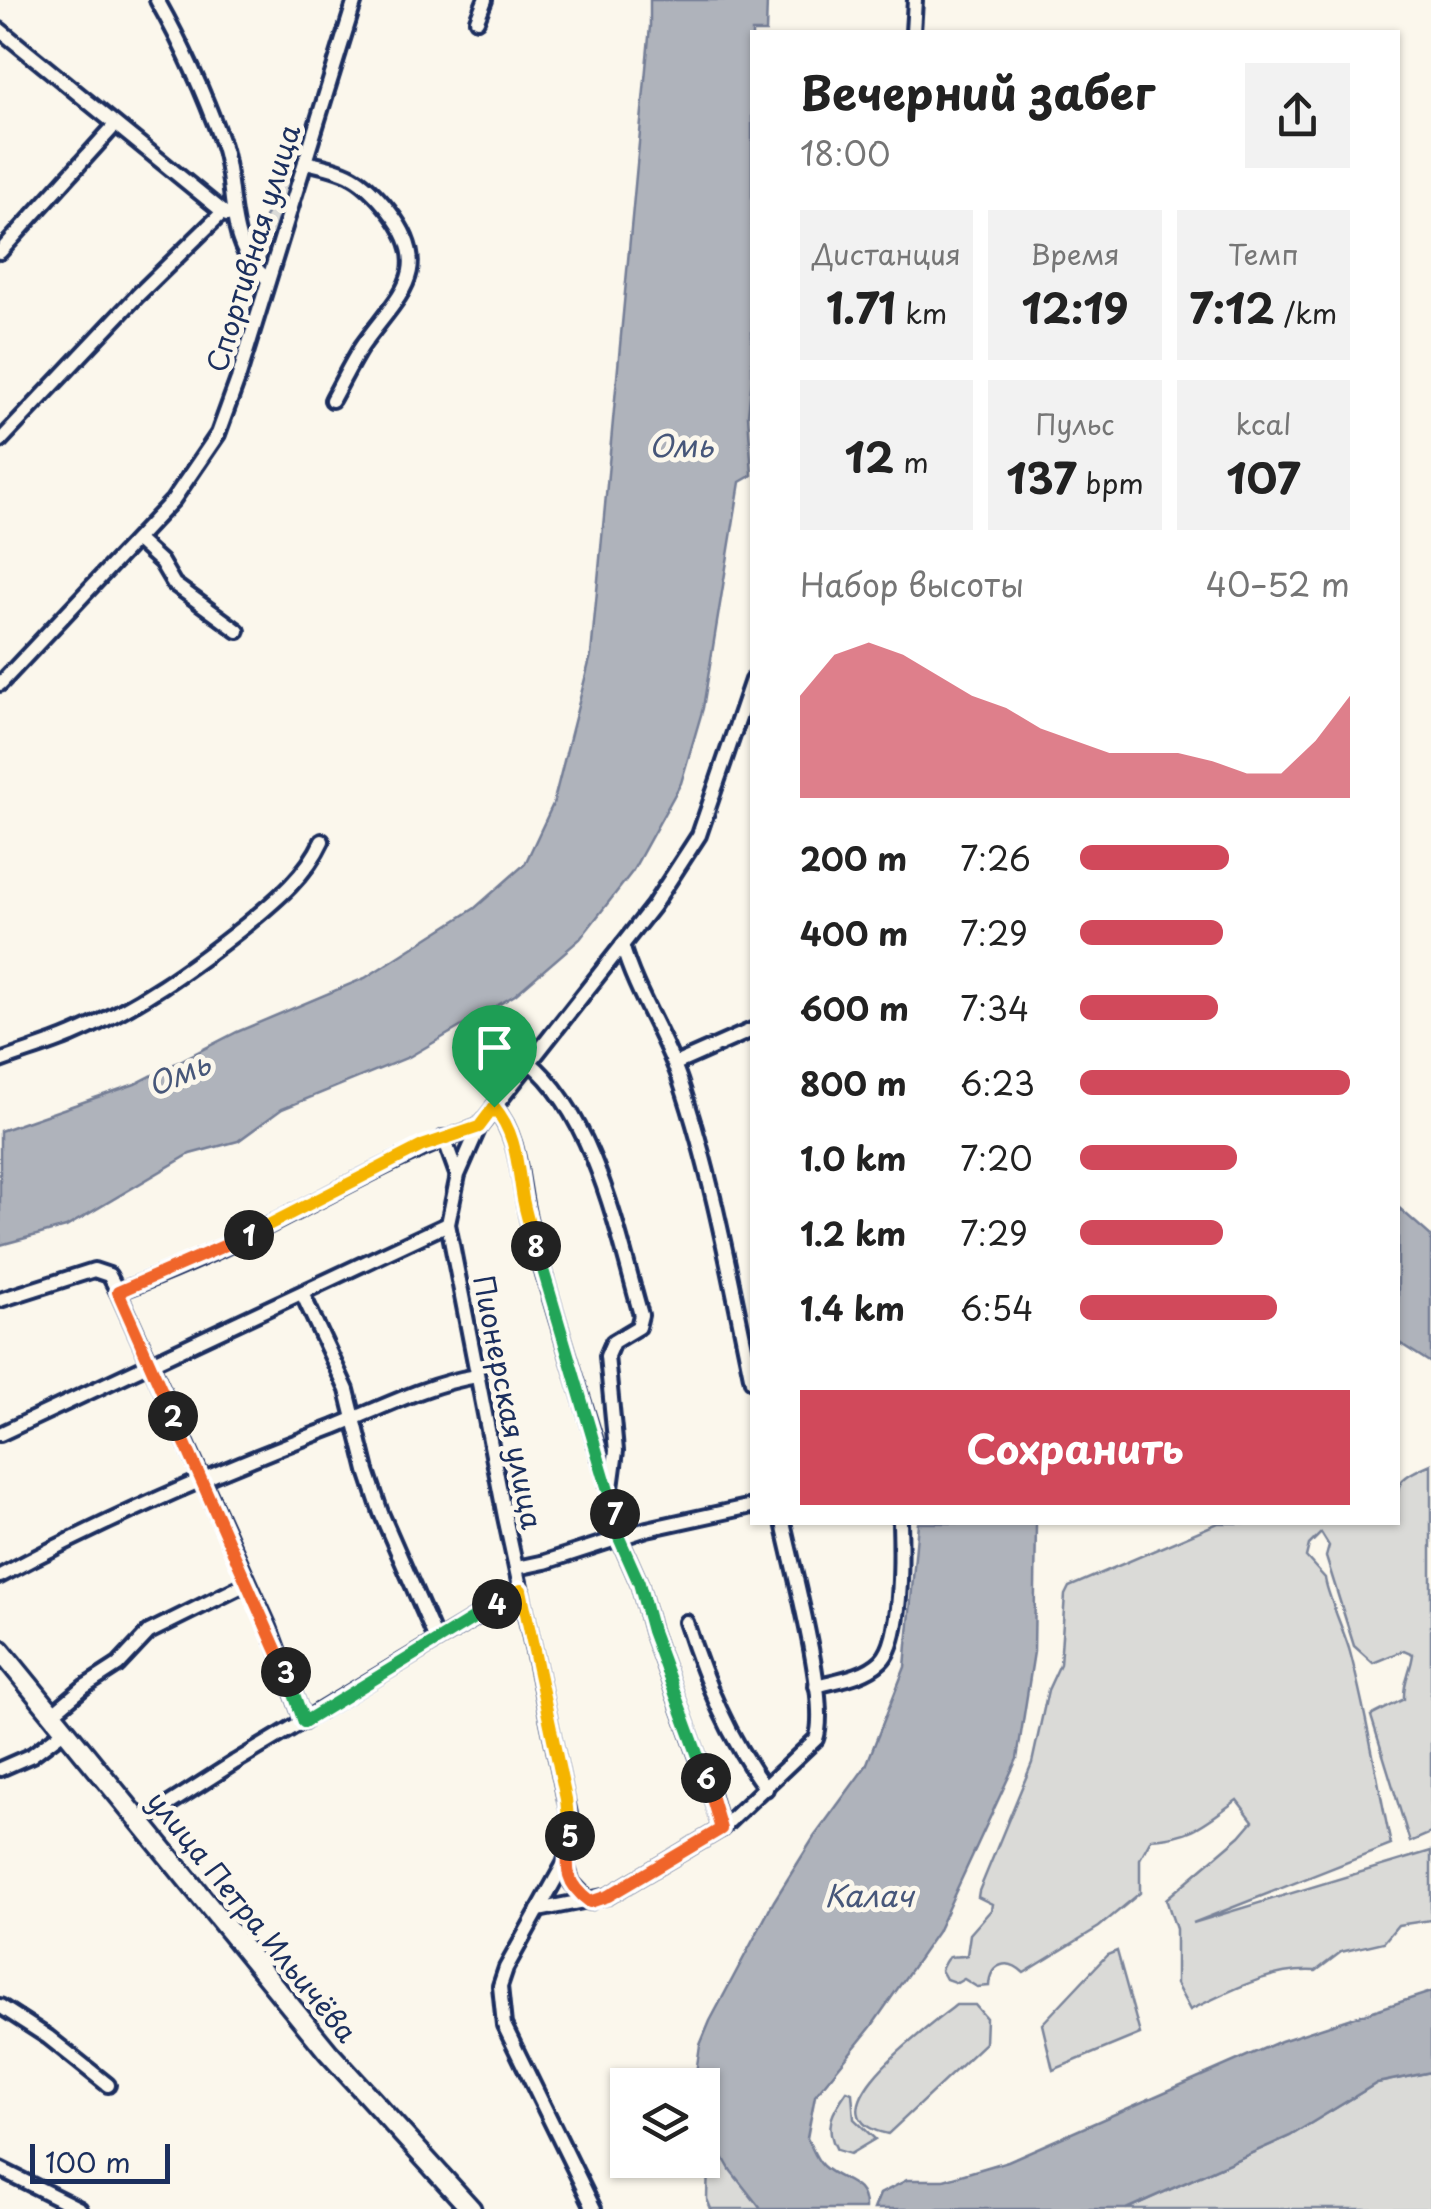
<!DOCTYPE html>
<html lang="ru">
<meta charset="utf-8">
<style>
body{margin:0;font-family:"Playpen Sans",sans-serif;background:#f2f2f2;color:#222;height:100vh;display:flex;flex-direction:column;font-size:38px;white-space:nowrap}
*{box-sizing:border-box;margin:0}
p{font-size:32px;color:#767676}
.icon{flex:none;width:55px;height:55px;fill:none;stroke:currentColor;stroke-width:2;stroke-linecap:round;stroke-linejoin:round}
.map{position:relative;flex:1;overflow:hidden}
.drawer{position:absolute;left:750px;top:30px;width:650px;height:1495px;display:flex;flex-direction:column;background:#fff;border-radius:0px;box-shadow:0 2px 8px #0004}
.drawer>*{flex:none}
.tools{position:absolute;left:610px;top:2068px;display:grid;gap:20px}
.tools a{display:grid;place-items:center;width:110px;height:110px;border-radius:0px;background:#fff;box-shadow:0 2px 8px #0004;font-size:50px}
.scale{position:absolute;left:30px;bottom:25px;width:140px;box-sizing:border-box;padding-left:10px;border:5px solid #1b2f5e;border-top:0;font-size:28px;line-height:35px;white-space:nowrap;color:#1b2f5e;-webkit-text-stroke:8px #fbf7ec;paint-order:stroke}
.pin{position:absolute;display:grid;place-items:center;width:85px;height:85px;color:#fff;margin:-102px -42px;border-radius:50% 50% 50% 0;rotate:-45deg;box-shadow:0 0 10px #0007}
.pin .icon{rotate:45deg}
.km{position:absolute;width:50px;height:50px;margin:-25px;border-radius:50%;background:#222;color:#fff;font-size:28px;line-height:50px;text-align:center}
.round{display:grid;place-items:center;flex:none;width:105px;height:105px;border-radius:0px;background:#f2f2f2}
.overview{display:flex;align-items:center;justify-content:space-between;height:170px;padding:0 50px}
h1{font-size:45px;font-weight:700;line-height:75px}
.metrics{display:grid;grid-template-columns:repeat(3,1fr);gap:15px;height:170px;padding:10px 50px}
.metrics div{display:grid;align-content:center;border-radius:0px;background:#f2f2f2;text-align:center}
.metrics b{font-size:42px;font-weight:700}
.metrics small{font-size:28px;font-weight:400}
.metrics p{font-size:28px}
.chart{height:280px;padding:20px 50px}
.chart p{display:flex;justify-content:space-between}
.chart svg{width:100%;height:180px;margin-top:10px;fill:#d1495b;opacity:.7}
.button{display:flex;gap:20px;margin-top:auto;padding:20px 50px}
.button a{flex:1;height:115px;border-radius:0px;background:#d1495b;color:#fff;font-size:40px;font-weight:700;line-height:115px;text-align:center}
ul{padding:0 50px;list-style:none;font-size:32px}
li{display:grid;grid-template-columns:160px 120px 1fr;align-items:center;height:75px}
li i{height:25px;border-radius:12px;background:#d1495b}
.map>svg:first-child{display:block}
</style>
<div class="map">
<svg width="1431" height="2209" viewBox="0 0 1431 2209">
<rect width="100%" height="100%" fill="#fbf7ec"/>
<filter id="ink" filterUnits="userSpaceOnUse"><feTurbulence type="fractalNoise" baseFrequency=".01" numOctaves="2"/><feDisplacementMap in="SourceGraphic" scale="20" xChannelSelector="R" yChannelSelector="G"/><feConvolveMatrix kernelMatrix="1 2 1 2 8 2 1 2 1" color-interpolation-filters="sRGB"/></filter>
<g filter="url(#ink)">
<g fill="#dadad7" stroke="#7a849a" stroke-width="2.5">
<path d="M288,171L292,177L268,258L260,263L256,261C254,237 258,235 267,213C273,196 268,181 288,171Z"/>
<path d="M1431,1464V1833L1410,1842L1371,1716L1404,1699C1403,1681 1411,1671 1413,1654L1404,1650L1373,1663L1354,1646L1326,1557L1329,1546L1321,1533L1309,1545L1306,1557L1325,1578C1326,1592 1345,1633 1350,1652C1367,1715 1377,1781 1391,1845L1193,1923L1431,1851V1920L1398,1925L1384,1942L1341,1952L1316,1971C1270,1968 1231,1991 1190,2010L1176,1984V1929L1166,1899L1240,1836L1253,1821L1237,1800C1204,1824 1193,1836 1151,1839L1140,1859V1893L1099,1927L1024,1973C1008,1958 990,1963 989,1986L977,1987L964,1979L957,1983L946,1979L941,1970C950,1949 951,1960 967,1955L970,1934L991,1910L992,1904L978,1897L979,1891L1032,1763L1048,1690L1060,1664L1065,1595L1069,1587L1218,1523L1398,1522C1398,1482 1392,1481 1431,1464Z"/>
<polygon points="1117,1951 1140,2034 1053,2070 1042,2024 1107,1955"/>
<path d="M956,2005H975L986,2018L985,2043L888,2134C800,2116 933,2024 956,2005Z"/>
<polygon points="1431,2072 1431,2209 1126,2209 1290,2136 1377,2083"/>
<path d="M847,2091L852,2093L854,2119L875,2139L850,2154L837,2150C823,2126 833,2111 847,2091Z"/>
<polygon points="703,2117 710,2134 761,2209 711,2209 707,2199 708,2164 692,2171 689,2160 702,2160"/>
</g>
<g fill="#afb3bb" stroke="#747e96" stroke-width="2.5">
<polygon points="650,0 767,0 766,32 752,32 752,379 748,415 752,475 740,482 703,708 681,783 632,872 580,939 515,995 409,1057 282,1109 238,1141 190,1154 66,1227 0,1245 0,1131 135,1084 237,1032 365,978 475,908 525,864 553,804 591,655 650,26"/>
<polygon points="1398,1207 1431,1236 1431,1363 1398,1342"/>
<path d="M918,1523H1036L1034,1652L1017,1759L937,1932L871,2027L815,2096L807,2138C812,2147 816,2160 823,2166C841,2183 866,2180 865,2209H761L731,2171L710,2134L703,2117L702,2085H696L695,2080L700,2045L710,2021L774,1901L814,1837L866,1766L905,1667Z"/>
<polygon points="1431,1992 1431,2072 1377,2083 1290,2136 1126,2209 874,2209 880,2194 907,2180 944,2180 1008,2161 1281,2041"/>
</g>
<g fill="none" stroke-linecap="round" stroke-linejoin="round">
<g stroke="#1b2f5e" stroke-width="20">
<g id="minor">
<path d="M157,0C183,46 204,93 222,143C238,189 223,247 268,279"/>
<polyline points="477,20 485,0"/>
<polyline points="0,30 227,215"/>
<polyline points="913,32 915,0"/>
<path d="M305,162C348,171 361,176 389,211C436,271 398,295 362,346C351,363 342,382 332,400"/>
<polyline points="0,252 115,125"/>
<polyline points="0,441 138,295 223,212"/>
<polyline points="138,541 161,562 174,584 238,631"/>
<polyline points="0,684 173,500 218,434 238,379 355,0"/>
<path d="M622,945C636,994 664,1033 680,1080C713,1178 731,1280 752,1381"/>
<path d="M0,1061C24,1052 49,1045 72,1035C136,1008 192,968 246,925C275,901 306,876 322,841"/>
<path d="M528,1061C595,1115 618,1235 641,1315L638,1327L613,1342L607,1356L616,1451L611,1488"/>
<polyline points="675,1064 752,1030"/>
<path d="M494,1107C522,1140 518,1182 529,1222C555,1318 587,1412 615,1508L616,1531L639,1583L652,1631L711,1793L721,1829"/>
<polyline points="444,1138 457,1174"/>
<polyline points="118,1292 269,1627 304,1722"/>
<polyline points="302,1293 347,1390 367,1471 381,1513 436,1639"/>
<path d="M0,1300L94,1270L109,1275L118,1292C170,1272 222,1250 272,1224C343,1188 402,1153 479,1127"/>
<polyline points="0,1434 448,1224"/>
<polyline points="517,1568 545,1562 647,1529 752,1506"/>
<path d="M0,1576C110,1517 217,1471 334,1427C381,1408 427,1384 477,1376"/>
<path d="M686,1622C706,1683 728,1737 766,1789"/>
<path d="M816,1686C838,1680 864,1677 881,1661C903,1641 901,1552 900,1522"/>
<polyline points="52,1714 84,1687 118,1665 149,1632 248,1583"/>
<polyline points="0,1769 32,1755 65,1730"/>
<polyline points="141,1822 235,1762 521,1590"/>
<polyline points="565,1862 572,1883 590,1902"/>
<path d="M538,1910L608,1896L721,1829L816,1739C830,1703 792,1566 783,1522"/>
<polyline points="0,2006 48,2037 108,2085"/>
<polyline points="0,2169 80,2209"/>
<polyline points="594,2209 504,2025 500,1986 506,1968 565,1862 570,1836 569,1814 505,1517 448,1224 458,1175 479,1127 653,906 699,835 752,680"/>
</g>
</g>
<g stroke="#1b2f5e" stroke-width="25">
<polyline id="major" points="0,1650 328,2052 471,2209"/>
</g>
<use href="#minor" stroke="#fbf7ec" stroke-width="12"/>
<use href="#major" stroke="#fbf7ec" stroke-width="18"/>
</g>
</g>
<g fill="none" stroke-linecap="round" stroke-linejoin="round" filter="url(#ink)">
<g stroke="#fff" stroke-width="20">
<polyline id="split-1" points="249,1235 422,1146 479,1127 494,1107"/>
</g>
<g stroke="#fff" stroke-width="20">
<polyline id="split-2" points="173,1416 118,1292 249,1235"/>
</g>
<g stroke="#fff" stroke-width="20">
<polyline id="split-3" points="173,1416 286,1672"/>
</g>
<g stroke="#fff" stroke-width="20">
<polyline id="split-4" points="286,1672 304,1722 497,1604"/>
</g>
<g stroke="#fff" stroke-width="20">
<polyline id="split-5" points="497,1604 521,1590 566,1799 570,1836"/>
</g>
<g stroke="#fff" stroke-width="20">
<path id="split-6" d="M570,1836C567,1866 562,1881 590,1902L608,1896L721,1829L706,1778"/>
</g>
<g stroke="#fff" stroke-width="20">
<polyline id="split-7" points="615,1514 616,1531 639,1583 652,1631 706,1778"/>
</g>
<g stroke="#fff" stroke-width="20">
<polyline id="split-8" points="536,1246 615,1514"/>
</g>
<g stroke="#fff" stroke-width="20">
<path id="split-9" d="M494,1107C517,1134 517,1165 523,1199C526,1215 531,1231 536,1246"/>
</g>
<use href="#split-1" stroke="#f5b400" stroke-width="12"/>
<use href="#split-2" stroke="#f0652b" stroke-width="12"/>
<use href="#split-3" stroke="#f0652b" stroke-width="12"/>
<use href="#split-4" stroke="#22a559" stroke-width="12"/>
<use href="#split-5" stroke="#f5b400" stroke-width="12"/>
<use href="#split-6" stroke="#f0652b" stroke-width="12"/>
<use href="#split-7" stroke="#22a559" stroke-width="12"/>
<use href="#split-8" stroke="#22a559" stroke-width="12"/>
<use href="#split-9" stroke="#f5b400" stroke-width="12"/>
</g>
<g text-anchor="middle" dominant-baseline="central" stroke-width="10" stroke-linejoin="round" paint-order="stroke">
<g font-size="28" fill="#1b2f5e" stroke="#fbf7ec">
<text transform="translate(252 248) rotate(-73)">Спортивная улица</text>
<text transform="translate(509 1402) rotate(79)">Пионерская улица</text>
<text transform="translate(253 1916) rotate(51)">улица Петра Ильичёва</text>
</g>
<g font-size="30" font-style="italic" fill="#47577a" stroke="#fbf7ec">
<text x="681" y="444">Омь</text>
<text transform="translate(178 1073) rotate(-23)">Омь</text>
<text x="869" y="1894">Калач</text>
</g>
</g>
</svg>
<div class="tools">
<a><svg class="icon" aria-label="layers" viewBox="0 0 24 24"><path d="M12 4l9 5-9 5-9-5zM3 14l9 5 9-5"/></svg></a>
</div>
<div class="scale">100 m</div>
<div class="pin" style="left:494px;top:1107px;background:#1e9e55"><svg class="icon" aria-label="arrive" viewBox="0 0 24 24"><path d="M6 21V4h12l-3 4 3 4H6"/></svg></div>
<b class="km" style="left:249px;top:1235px">1</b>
<b class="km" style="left:173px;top:1416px">2</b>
<b class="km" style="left:286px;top:1672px">3</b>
<b class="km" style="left:497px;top:1604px">4</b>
<b class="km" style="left:570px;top:1836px">5</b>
<b class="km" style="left:706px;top:1778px">6</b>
<b class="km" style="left:615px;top:1514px">7</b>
<b class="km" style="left:536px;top:1246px">8</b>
<section class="drawer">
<div class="overview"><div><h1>Вечерний забег</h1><p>18:00</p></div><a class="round"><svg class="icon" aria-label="share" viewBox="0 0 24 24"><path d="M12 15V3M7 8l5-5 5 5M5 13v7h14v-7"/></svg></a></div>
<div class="metrics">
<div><p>Дистанция</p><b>1.71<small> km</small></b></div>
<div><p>Время</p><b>12:19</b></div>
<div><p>Темп</p><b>7:12<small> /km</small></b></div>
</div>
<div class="metrics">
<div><b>12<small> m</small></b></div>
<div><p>Пульс</p><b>137<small> bpm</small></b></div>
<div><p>kcal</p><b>107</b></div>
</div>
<div class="chart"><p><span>Набор высоты</span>40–52 m</p>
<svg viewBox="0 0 160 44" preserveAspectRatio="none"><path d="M0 44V19L10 9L20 6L30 9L40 14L50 19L60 22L70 27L80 30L90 33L100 33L110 33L120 35L130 38L140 38L150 30L160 19V44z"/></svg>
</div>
<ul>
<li><b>200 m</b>7:26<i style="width:55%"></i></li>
<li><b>400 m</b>7:29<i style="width:53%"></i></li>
<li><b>600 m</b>7:34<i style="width:51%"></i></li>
<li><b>800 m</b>6:23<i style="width:100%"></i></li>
<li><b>1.0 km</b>7:20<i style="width:58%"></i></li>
<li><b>1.2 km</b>7:29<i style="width:53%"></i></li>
<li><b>1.4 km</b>6:54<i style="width:73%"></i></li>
</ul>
<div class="button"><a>Сохранить</a></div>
</section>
</div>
